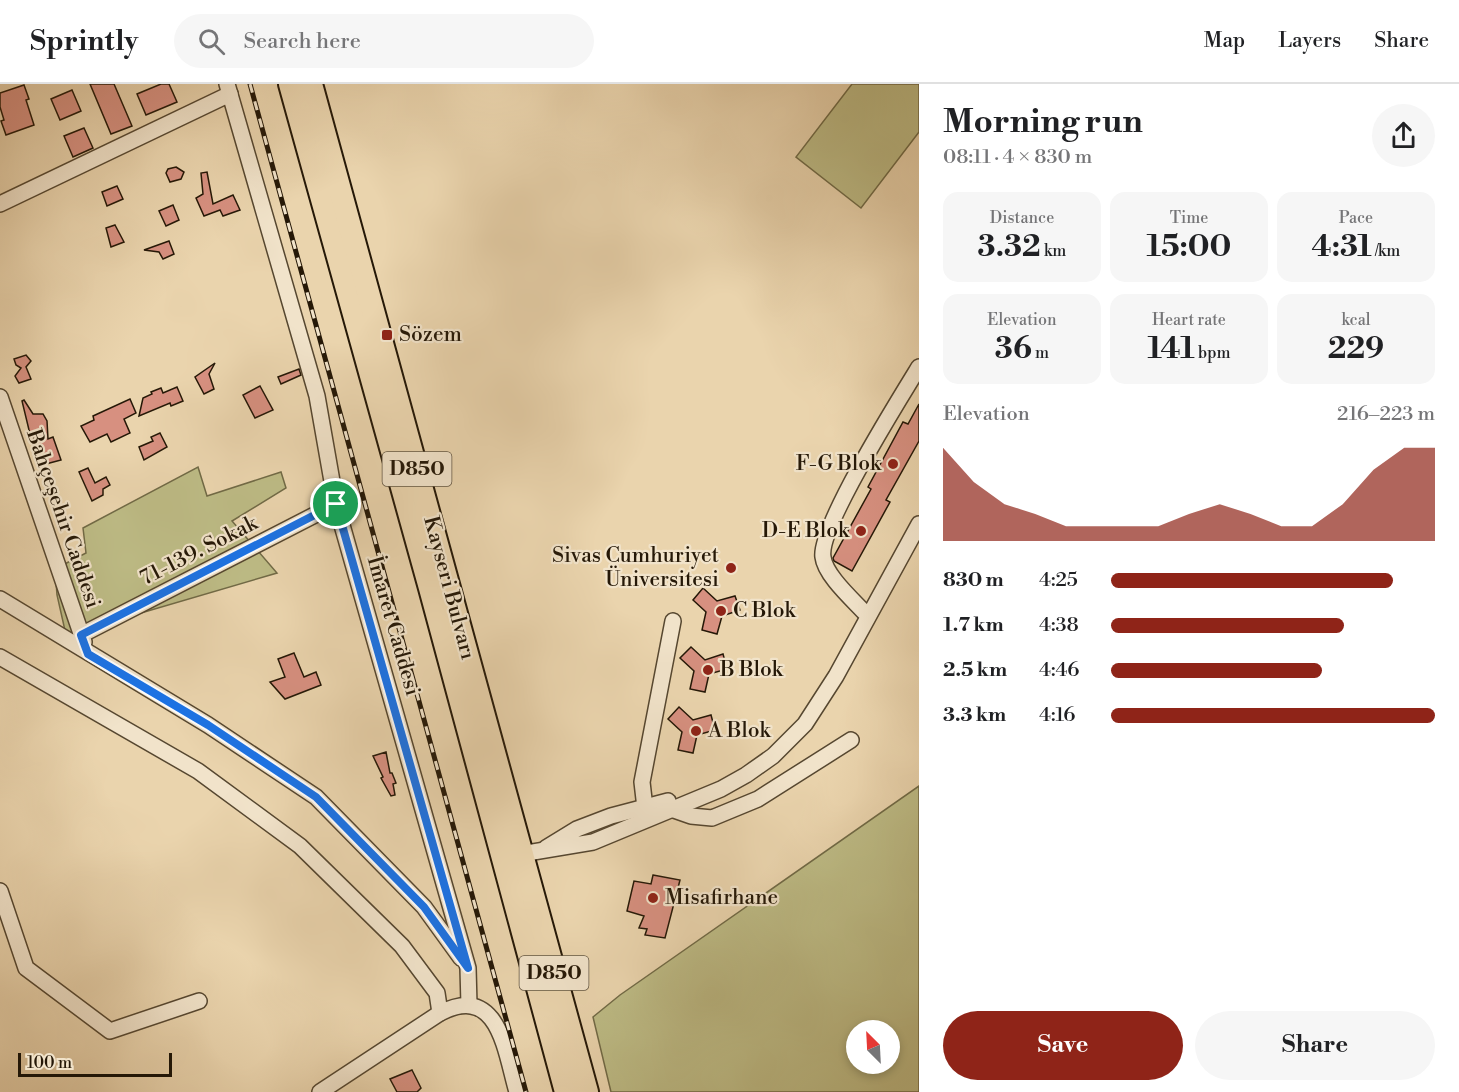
<!DOCTYPE html>
<meta charset="utf-8">
<style>
body{margin:0;font-family:"Libre Bodoni",serif;background:#f6f6f6;color:#202124;height:100vh;display:flex;flex-direction:column;font-size:22px;white-space:nowrap}
*{box-sizing:border-box;margin:0}
p{font-size:20px;color:#757577}
.icon{flex:none;width:33px;height:33px;fill:none;stroke:currentColor;stroke-width:2;stroke-linecap:round;stroke-linejoin:round}
.map{position:relative;flex:1;overflow:hidden}
.panel{display:flex;flex-direction:column;background:#fff;width:540px}
.panel>*{flex:none}
.needle{width:39px;rotate:336deg}
.fabs{position:absolute;left:846px;top:936px;display:grid;gap:12px}
.fabs a{display:grid;place-items:center;width:54px;height:54px;border-radius:50%;background:#fff;box-shadow:0 3px 9px #0003;font-size:30px}
.scale{position:absolute;left:18px;bottom:15px;width:154px;box-sizing:border-box;padding-left:6px;border:3px solid #251807;border-top:0;font-size:16px;line-height:21px;white-space:nowrap;color:#251807;-webkit-text-stroke:4px #f1e3ca;paint-order:stroke}
.pin{position:absolute;display:grid;place-items:center;width:51px;height:51px;color:#fff;margin:-26px;border:3px solid #fff;border-radius:50%;box-shadow:0 2px 6px #0007}
.round{display:grid;place-items:center;flex:none;width:63px;height:63px;border-radius:32px;background:#f6f6f6}
.overview{display:flex;align-items:center;justify-content:space-between;height:102px;padding:0 24px}
h1{font-size:33px;font-weight:700;line-height:45px}
.figures{display:grid;grid-template-columns:repeat(3,1fr);gap:9px;height:102px;padding:6px 24px}
.figures div{display:grid;align-content:center;border-radius:15px;background:#f6f6f6;text-align:center}
.figures b{font-size:30px;font-weight:700}
.figures small{font-size:16px;font-weight:400}
.figures p{font-size:16px}
.chart{height:168px;padding:12px 24px}
.chart p{display:flex;justify-content:space-between}
.chart svg{width:100%;height:108px;margin-top:6px;fill:#8f2418;opacity:.7}
.cta{display:flex;gap:12px;margin-top:auto;padding:12px 24px}
.cta a{flex:1;height:69px;border-radius:36px;background:#8f2418;color:#fff;font-size:24px;font-weight:700;line-height:69px;text-align:center}
.cta a+a{background:#f6f6f6;color:#202124}
ul{padding:0 24px;list-style:none;font-size:20px}
li{display:grid;grid-template-columns:96px 72px 1fr;align-items:center;height:45px}
li i{height:15px;border-radius:8px;background:#8f2418}
header{display:flex;align-items:center;gap:36px;box-sizing:border-box;height:84px;padding:0 30px;background:#fff;border-bottom:2px solid #e0e0e0}
header strong{font-size:28px}
nav{display:flex;gap:33px;margin-inline-start:auto;font-size:21px}
.search{width:420px;height:54px;background:#f6f6f6;display:flex;align-items:center;gap:15px;box-sizing:border-box;padding:0 21px;border-radius:33px;color:#757577;font-size:22px}
main{display:flex;flex:1;min-height:0}
.map>svg:first-child{display:block}
</style>
<header>
<strong>Sprintly</strong>
<div class="search"><svg class="icon" aria-label="search" viewBox="0 0 24 24"><circle cx="10" cy="10" r="6"/><path d="M15 15l6 6"/></svg>Search here</div>
<nav><a>Map</a><a>Layers</a><a>Share</a></nav>
</header>
<main>
<div class="map">
<svg width="919" height="1008" viewBox="0 0 919 1008">
<rect width="100%" height="100%" fill="#ead4ad"/>
<filter id="stains"><feTurbulence type="fractalNoise" baseFrequency=".00333" numOctaves="4"/><feColorMatrix values="0 0 0 0 .2 0 0 0 0 .09 0 0 0 0 .02 0 0 0 .5 -.17"/></filter>
<radialGradient id="worn" r=".72"><stop offset=".6" stop-color="#630" stop-opacity="0"/><stop offset="1" stop-color="#630" stop-opacity=".3"/></radialGradient>
<g fill="#bdbb85" stroke="#716a46" stroke-width="1.5" fill-rule="evenodd">
<polygon points="852,0 919,0 919,48 861,124 796,73"/>
<polygon points="198,383 207,412 281,388 286,404 232,437 277,489 66,551 57,511 55,485 86,469 83,444"/>
<path d="M919,702V1008H611L593,933L620,911ZM856,946H890V980H856Z"/>
</g>
<g fill="#d79080" stroke="#251807" stroke-width="1.5">
<polygon points="90,0 114,0 132,42 111,50"/>
<polygon points="161,0 169,0 177,18 146,31 137,10"/>
<polygon points="24,1 29,15 26,16 34,41 6,51 1,37 4,36 0,23 0,9"/>
<polygon points="72,6 81,27 60,36 51,15"/>
<polygon points="84,44 93,64 73,73 64,52"/>
<polygon points="176,83 184,88 181,95 170,98 166,89 168,85"/>
<polygon points="207,88 213,120 233,111 240,126 223,132 220,126 204,132 196,114 203,110 201,89"/>
<polygon points="117,102 123,115 107,122 102,108"/>
<polygon points="173,121 179,136 166,142 159,127"/>
<polygon points="115,141 124,158 111,163 106,144"/>
<polygon points="169,157 174,170 163,175 159,168 144,166"/>
<polygon points="26,271 31,277 26,283 31,295 19,299 15,292 21,284 16,281 14,275"/>
<polygon points="215,279 209,290 214,305 204,310 195,293"/>
<polygon points="299,285 301,291 281,300 278,293"/>
<polygon points="260,302 273,326 255,334 243,311"/>
<polygon points="177,303 183,317 171,322 170,319 139,332 143,314 152,310 151,308 161,304 163,309"/>
<polygon points="130,315 136,329 124,335 130,349 111,358 107,350 90,358 81,342 94,336 93,332"/>
<polygon points="24,316 33,330 43,330 47,337 48,355 53,353 61,376 42,381 37,360 29,346 22,317"/>
<polygon points="919,320 919,357 886,416 890,418 852,487 834,477 833,474 871,405 868,403 903,338 908,340"/>
<polygon points="160,349 167,363 144,376 139,363 153,357 151,353"/>
<polygon points="88,384 95,399 106,393 110,401 103,405 103,411 92,417 79,388"/>
<polygon points="703,504 717,517 735,512 740,526 722,532 717,550 702,546 706,528 693,516"/>
<polygon points="691,563 705,576 723,570 727,585 709,590 705,608 690,605 694,587 680,574"/>
<polygon points="294,569 304,593 316,588 321,601 285,615 270,598 285,593 278,575"/>
<polygon points="679,623 693,636 711,631 715,646 697,651 693,669 678,666 682,648 668,635"/>
<polygon points="386,668 390,689 392,689 396,699 393,700 395,711 391,712 381,694 383,693 373,672"/>
<polygon points="653,791 680,796 665,854 645,851 647,845 639,844 644,832 627,827 634,797 651,800"/>
<polygon points="412,986 421,1004 417,1008 397,1008 390,995"/>
</g>
<g fill="none" stroke-linecap="round" stroke-linejoin="round">
<g stroke="#564730" stroke-width="18">
<g id="minor">
<polyline points="227,0 317,312 336,420 468,884 469,921"/>
<polyline points="0,120 230,10"/>
<polyline points="0,313 84,558"/>
<polyline points="0,515 208,641 316,713 424,823 461,874"/>
<path d="M864,528C852,515 825,491 823,473C818,445 900,314 919,283"/>
<polyline points="81,551 336,420"/>
<polyline points="0,573 198,687 300,762 402,862 437,909 440,929"/>
<polyline points="645,724 642,698 673,537"/>
<polyline points="671,725 691,732 712,734 758,715 851,656"/>
<polyline points="546,764 577,745 611,732 668,717"/>
<polyline points="515,771 593,758 721,705 746,691 773,672 805,640 836,592 919,440"/>
<polyline points="0,807 26,884 110,947 199,917"/>
<path d="M320,1008L440,929C499,899 505,967 517,1008"/>
</g>
</g>
<g stroke="#251807" stroke-width="26">
<g id="highway">
<polyline points="290,0 430,504 566,1008"/>
<polyline points="311,0 587,1008"/>
</g>
</g>
<use href="#minor" stroke="#f1e3ca" stroke-width="15"/>
<use href="#highway" stroke="#ead4ad" stroke-width="22"/>
<g stroke="#251807" stroke-width="5">
<polyline id="rail" points="250,0 526,1008"/>
</g>
<use href="#rail" stroke="#f1e3ca" stroke-width="3" stroke-dasharray="9" stroke-linecap="butt"/>
</g>
<g fill="none" stroke-linecap="round" stroke-linejoin="round">
<g stroke="#fff" stroke-width="12">
<polygon id="route" points="336,420 468,884 424,823 316,713 208,641 88,570 81,551"/>
</g>
<use href="#route" stroke="#1a73e8" stroke-width="8"/>
</g>
<g fill="#8f2418" stroke="#f1e3ca" stroke-width="2">
<rect x="381" y="245" width="12" height="12" rx="3"/>
<circle cx="893" cy="380" r="6"/>
<circle cx="861" cy="447" r="6"/>
<circle cx="731" cy="484" r="6"/>
<circle cx="721" cy="527" r="6"/>
<circle cx="708" cy="586" r="6"/>
<circle cx="696" cy="647" r="6"/>
<circle cx="653" cy="814" r="6"/>
</g>
<g text-anchor="middle" dominant-baseline="central" stroke-width="4.5" stroke-linejoin="round" paint-order="stroke">
<g fill="#f1e3ca" stroke="#625542" stroke-width="1.5">
<rect x="382.5" y="368" width="69" height="34" rx="4.5"/>
<rect x="519.5" y="872" width="69" height="34" rx="4.5"/>
</g>
<g font-size="20" font-weight="bold" fill="#251807">
<text x="417" y="385">D850</text>
<text x="554" y="889">D850</text>
</g>
<g font-size="21" fill="#251807" stroke="#f1e3ca" text-anchor="start">
<text x="399" y="251">Sözem</text>
<text x="881" y="380" text-anchor="end">F-G Blok</text>
<text x="849" y="447" text-anchor="end">D-E Blok</text>
<text x="719" y="472" text-anchor="end">Sivas Cumhuriyet<tspan x="719" dy="24">Üniversitesi</tspan></text>
<text x="733" y="527">C Blok</text>
<text x="720" y="586">B Blok</text>
<text x="708" y="647">A Blok</text>
<text x="665" y="814">Misafirhane</text>
</g>
<g font-size="21" fill="#251807" stroke="#f1e3ca">
<text transform="translate(63 435) rotate(71)">Bahçeşehir Caddesi</text>
<text transform="translate(199 467) rotate(-27)">71-139. Sokak</text>
<text transform="translate(449 504) rotate(75)">Kayseri Bulvarı</text>
<text transform="translate(393 542) rotate(74)">İmaret Caddesi</text>
</g>
</g>
<rect width="100%" height="100%" filter="url(#stains)"/>
<rect width="100%" height="100%" fill="url(#worn)"/>
</svg>
<div class="fabs">
<a><svg class="needle" viewBox="-14 -14 28 28"><path d="M0-13l5 13h-10z" fill="#e53935"/><path d="M0 13l5-13h-10z" fill="#757577"/></svg></a>
</div>
<div class="scale">100 m</div>
<div class="pin" style="left:336px;top:420px;background:#1e9e55"><svg class="icon" aria-label="arrive" viewBox="0 0 24 24"><path d="M6 21V4h12l-3 4 3 4H6"/></svg></div>
</div>
<section class="panel">
<div class="overview"><div><h1>Morning run</h1><p>08:11 · 4 × 830 m</p></div><a class="round"><svg class="icon" aria-label="share" viewBox="0 0 24 24"><path d="M12 15V3M7 8l5-5 5 5M5 13v7h14v-7"/></svg></a></div>
<div class="figures">
<div><p>Distance</p><b>3.32<small> km</small></b></div>
<div><p>Time</p><b>15:00</b></div>
<div><p>Pace</p><b>4:31<small> /km</small></b></div>
</div>
<div class="figures">
<div><p>Elevation</p><b>36<small> m</small></b></div>
<div><p>Heart rate</p><b>141<small> bpm</small></b></div>
<div><p>kcal</p><b>229</b></div>
</div>
<div class="chart"><p><span>Elevation</span>216–223 m</p>
<svg viewBox="0 0 160 44" preserveAspectRatio="none"><path d="M0 44V6L10 20L20 29L30 33L40 38L50 38L60 38L70 38L80 33L90 29L100 33L110 38L120 38L130 29L140 15L150 6L160 6V44z"/></svg>
</div>
<ul>
<li><b>830 m</b>4:25<i style="width:87%"></i></li>
<li><b>1.7 km</b>4:38<i style="width:72%"></i></li>
<li><b>2.5 km</b>4:46<i style="width:65%"></i></li>
<li><b>3.3 km</b>4:16<i style="width:100%"></i></li>
</ul>
<div class="cta"><a>Save</a><a>Share</a></div>
</section>
</main>
